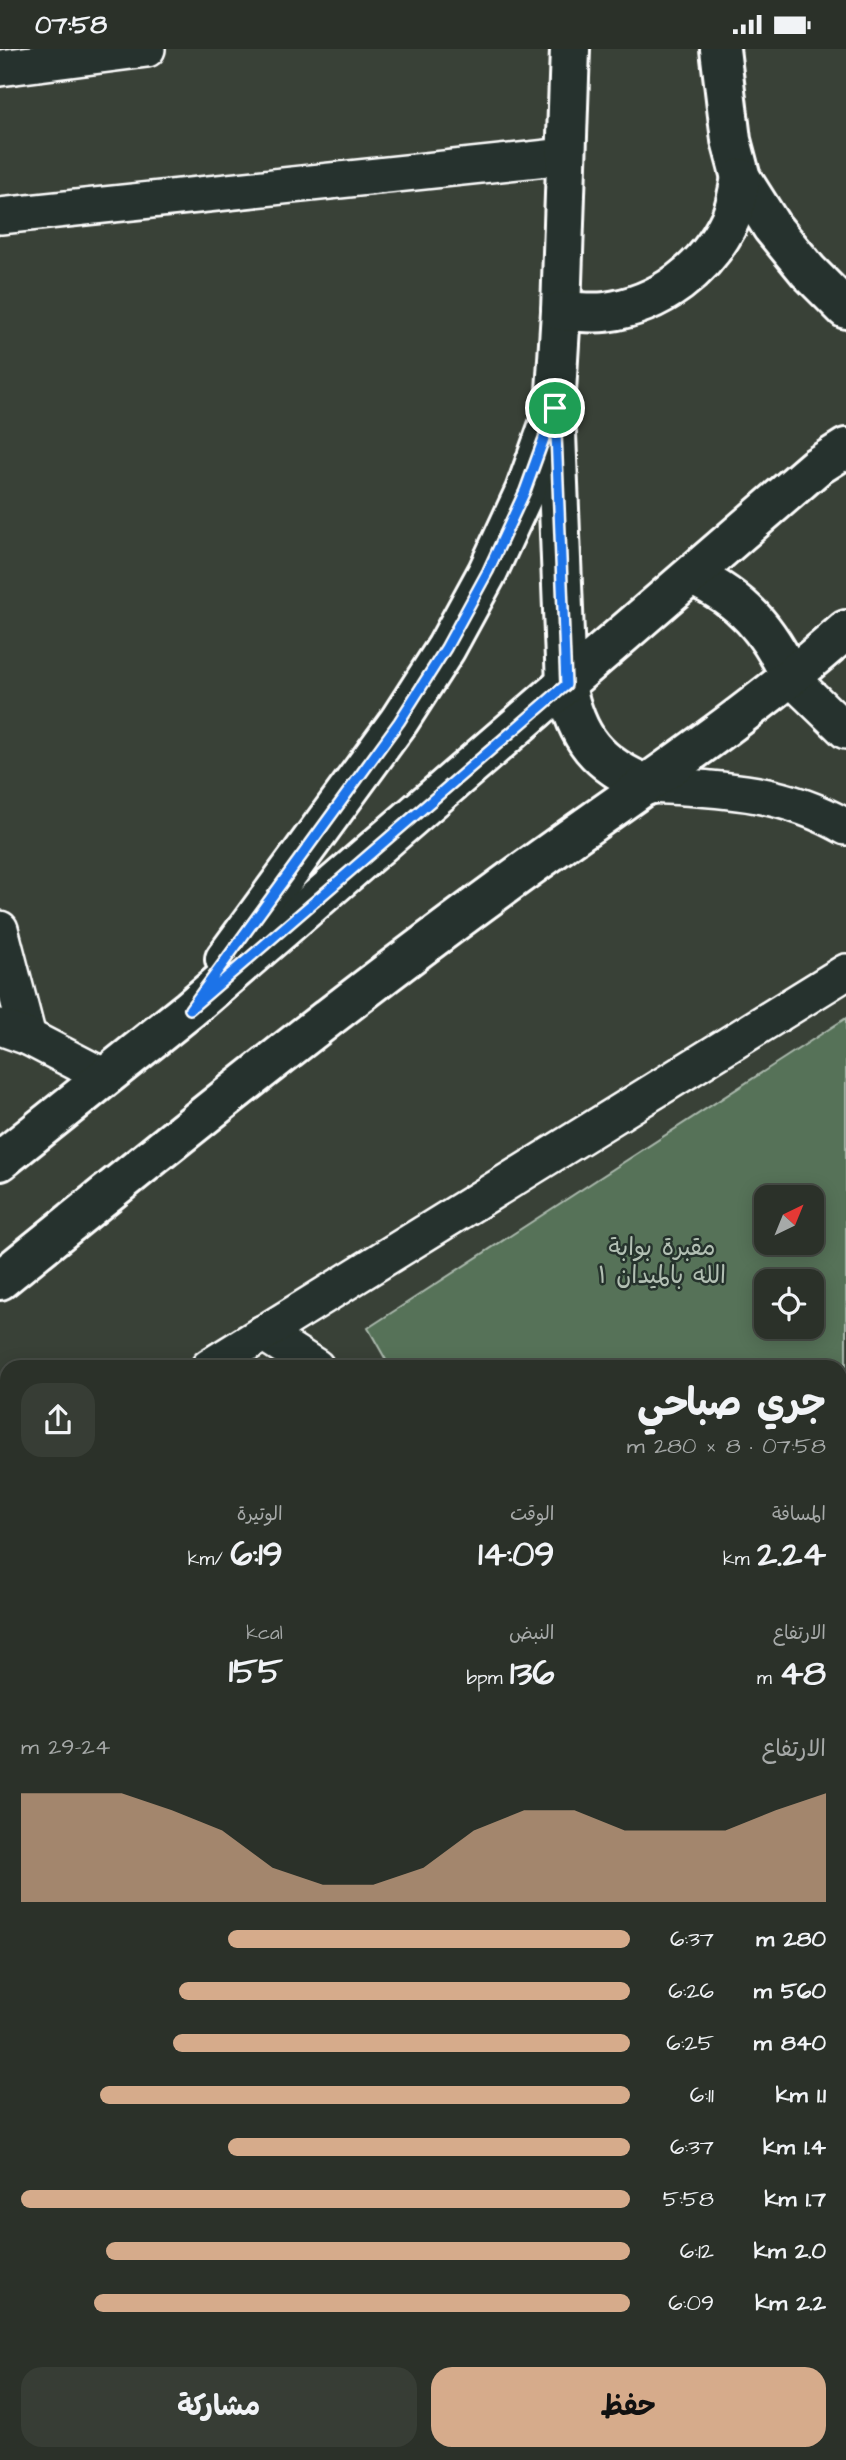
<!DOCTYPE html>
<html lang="ar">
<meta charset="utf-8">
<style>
body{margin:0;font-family:"Architects Daughter","Playpen Sans Arabic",sans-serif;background:#373d35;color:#f1f3f6;direction:rtl;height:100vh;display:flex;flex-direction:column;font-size:26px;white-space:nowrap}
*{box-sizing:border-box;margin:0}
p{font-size:23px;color:#a6a9a8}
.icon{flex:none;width:38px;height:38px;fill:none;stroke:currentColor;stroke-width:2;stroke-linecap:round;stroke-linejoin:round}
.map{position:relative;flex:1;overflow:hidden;direction:ltr}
.sheet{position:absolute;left:0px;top:1311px;width:847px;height:1101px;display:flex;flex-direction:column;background:#2b3129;border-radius:21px 21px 0 0;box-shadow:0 4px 18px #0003,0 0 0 2px #474c46;direction:rtl}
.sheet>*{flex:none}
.needle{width:46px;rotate:43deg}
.fabs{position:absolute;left:754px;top:1136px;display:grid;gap:14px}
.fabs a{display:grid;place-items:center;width:70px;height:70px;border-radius:14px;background:#2b3129;box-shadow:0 4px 18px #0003,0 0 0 2px #474c46;font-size:35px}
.pin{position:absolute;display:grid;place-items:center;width:60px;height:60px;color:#fff;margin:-30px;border:4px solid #fff;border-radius:50%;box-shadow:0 2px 7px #0007}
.round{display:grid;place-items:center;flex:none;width:74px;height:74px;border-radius:21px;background:#373d35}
.head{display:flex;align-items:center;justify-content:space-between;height:119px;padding:0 21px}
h1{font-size:38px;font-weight:700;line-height:52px}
.stats{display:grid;grid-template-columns:repeat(3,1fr);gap:10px;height:119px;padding:7px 21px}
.stats div{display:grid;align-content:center}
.stats b{font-size:35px;font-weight:700}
.stats small{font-size:19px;font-weight:400}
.stats p{font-size:19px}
.chart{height:196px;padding:14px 21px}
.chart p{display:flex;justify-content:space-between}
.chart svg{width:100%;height:126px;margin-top:7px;fill:#d6ab8b;opacity:.7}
.cta{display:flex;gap:14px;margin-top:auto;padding:14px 21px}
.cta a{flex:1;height:80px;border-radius:21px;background:#d6ab8b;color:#111;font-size:28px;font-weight:700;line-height:80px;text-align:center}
.cta a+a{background:#373d35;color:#f1f3f6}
ul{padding:0 21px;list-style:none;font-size:23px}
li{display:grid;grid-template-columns:112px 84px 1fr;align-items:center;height:52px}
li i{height:18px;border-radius:9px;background:#d6ab8b}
.status{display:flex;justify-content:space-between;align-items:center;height:49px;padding:0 35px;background:#2b3129;direction:ltr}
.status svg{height:19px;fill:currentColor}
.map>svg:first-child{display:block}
</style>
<div class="status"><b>07:58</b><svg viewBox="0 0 49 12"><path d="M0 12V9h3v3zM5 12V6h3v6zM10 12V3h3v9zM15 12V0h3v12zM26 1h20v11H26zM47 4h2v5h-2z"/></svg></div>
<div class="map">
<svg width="846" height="2411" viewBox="0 0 846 2411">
<rect width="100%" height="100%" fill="#394137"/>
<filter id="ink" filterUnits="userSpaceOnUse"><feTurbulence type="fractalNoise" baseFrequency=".0143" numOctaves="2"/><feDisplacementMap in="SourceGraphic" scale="14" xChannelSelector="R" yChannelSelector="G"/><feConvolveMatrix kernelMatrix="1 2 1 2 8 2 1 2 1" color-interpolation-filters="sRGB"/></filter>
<g filter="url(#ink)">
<g fill="#567259" stroke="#aab8ac" stroke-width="2" fill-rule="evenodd">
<path d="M846,969V1601L840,1598V1318H390L368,1279ZM766,1148H812V1194H766ZM766,1232H812V1278H766Z"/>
<polygon points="7,1644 7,2067 0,2068 0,1656"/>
</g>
<polygon fill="#66614f" stroke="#fff" stroke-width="2" points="589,2404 605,2404 610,2411 580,2411"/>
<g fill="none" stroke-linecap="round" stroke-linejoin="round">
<g stroke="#fff" stroke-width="23">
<polyline id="service" points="662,2404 667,2411"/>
</g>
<g stroke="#fff" stroke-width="40">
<g id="minor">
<polyline points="0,19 147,0"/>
<polyline points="0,167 566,107"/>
<polyline points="791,629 846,682"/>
<path d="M648,736C720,740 782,741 846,778"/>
<polyline points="0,880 28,988"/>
<polyline points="0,978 28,988 105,1028"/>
<polyline points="263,1284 316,1318"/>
<polyline points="209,1318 846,923"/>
<polyline points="0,1436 7,1432"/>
<polyline points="0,1593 7,1580"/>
<polyline points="840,1653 846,1648"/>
<polyline points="0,2102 7,2101"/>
<polyline points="840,2331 846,2336"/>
<polyline points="512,2411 523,2404"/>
</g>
</g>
<g stroke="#fff" stroke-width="44">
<g id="primary">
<path d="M570,0L561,262L555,359L566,636C576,689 598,716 648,736"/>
<polyline points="720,0 731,91 741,129 772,178 808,222 846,260"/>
<path d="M561,262C575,262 591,265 605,263C660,256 706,221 730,171C736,158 738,142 741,129"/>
<path d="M693,527C743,551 768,580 791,629"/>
<polyline points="225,910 399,672 446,599 488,522 525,442 548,378"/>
<polyline points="0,1112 190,960 816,418 846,399"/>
<path d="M0,1231C164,1098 328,965 498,841C615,755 737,677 846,581"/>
</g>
</g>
<use href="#service" stroke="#26332d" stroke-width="18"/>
<use href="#minor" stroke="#26332d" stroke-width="35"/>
<use href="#primary" stroke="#26332d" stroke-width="38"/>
</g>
</g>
<g fill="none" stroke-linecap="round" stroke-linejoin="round" filter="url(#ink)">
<g stroke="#fff" stroke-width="14">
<polygon id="route" points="555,359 566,636 190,960 399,673 446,599 488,522 525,442"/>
</g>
<use href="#route" stroke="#1a73e8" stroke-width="9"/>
</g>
<g text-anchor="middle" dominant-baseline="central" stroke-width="5" stroke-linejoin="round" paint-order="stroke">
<g font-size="24" fill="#b3c0b4" stroke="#26332d">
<text x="662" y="1199">مقبرة بوابة<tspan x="662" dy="28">الله بالميدان ١</tspan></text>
</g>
</g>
</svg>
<div class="fabs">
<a><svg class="needle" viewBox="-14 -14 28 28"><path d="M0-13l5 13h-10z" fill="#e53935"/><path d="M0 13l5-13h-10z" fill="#a6a9a8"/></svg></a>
<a><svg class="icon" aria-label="locate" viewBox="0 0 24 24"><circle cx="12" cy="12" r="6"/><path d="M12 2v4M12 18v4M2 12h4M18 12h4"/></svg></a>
</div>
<div class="pin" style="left:555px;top:359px;background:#1e9e55"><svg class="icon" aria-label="arrive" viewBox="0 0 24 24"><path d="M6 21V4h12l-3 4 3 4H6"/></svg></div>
<section class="sheet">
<div class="head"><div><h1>جري صباحي</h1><p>07:58 · 8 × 280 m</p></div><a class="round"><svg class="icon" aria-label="share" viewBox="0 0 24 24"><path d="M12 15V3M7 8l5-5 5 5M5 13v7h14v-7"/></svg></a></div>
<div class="stats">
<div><p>المسافة</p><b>2.24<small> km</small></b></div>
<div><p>الوقت</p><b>14:09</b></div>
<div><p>الوتيرة</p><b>6:19<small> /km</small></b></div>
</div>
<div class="stats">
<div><p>الارتفاع</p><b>48<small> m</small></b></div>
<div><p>النبض</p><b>136<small> bpm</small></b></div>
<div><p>kcal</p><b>155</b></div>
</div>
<div class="chart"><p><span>الارتفاع</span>24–29 m</p>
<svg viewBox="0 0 160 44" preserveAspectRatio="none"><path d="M0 44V6L10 6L20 6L30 12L40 19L50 32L60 38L70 38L80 32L90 19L100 12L110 12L120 19L130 19L140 19L150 12L160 6V44z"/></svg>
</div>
<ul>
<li><b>280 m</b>6:37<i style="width:66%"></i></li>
<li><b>560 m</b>6:26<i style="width:74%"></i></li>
<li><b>840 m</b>6:25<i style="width:75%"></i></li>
<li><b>1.1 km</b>6:11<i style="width:87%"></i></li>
<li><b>1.4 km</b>6:37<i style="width:66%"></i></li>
<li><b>1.7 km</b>5:58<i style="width:100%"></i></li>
<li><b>2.0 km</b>6:12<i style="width:86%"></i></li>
<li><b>2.2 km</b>6:09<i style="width:88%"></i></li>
</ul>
<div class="cta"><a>حفظ</a><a>مشاركة</a></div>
</section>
</div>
